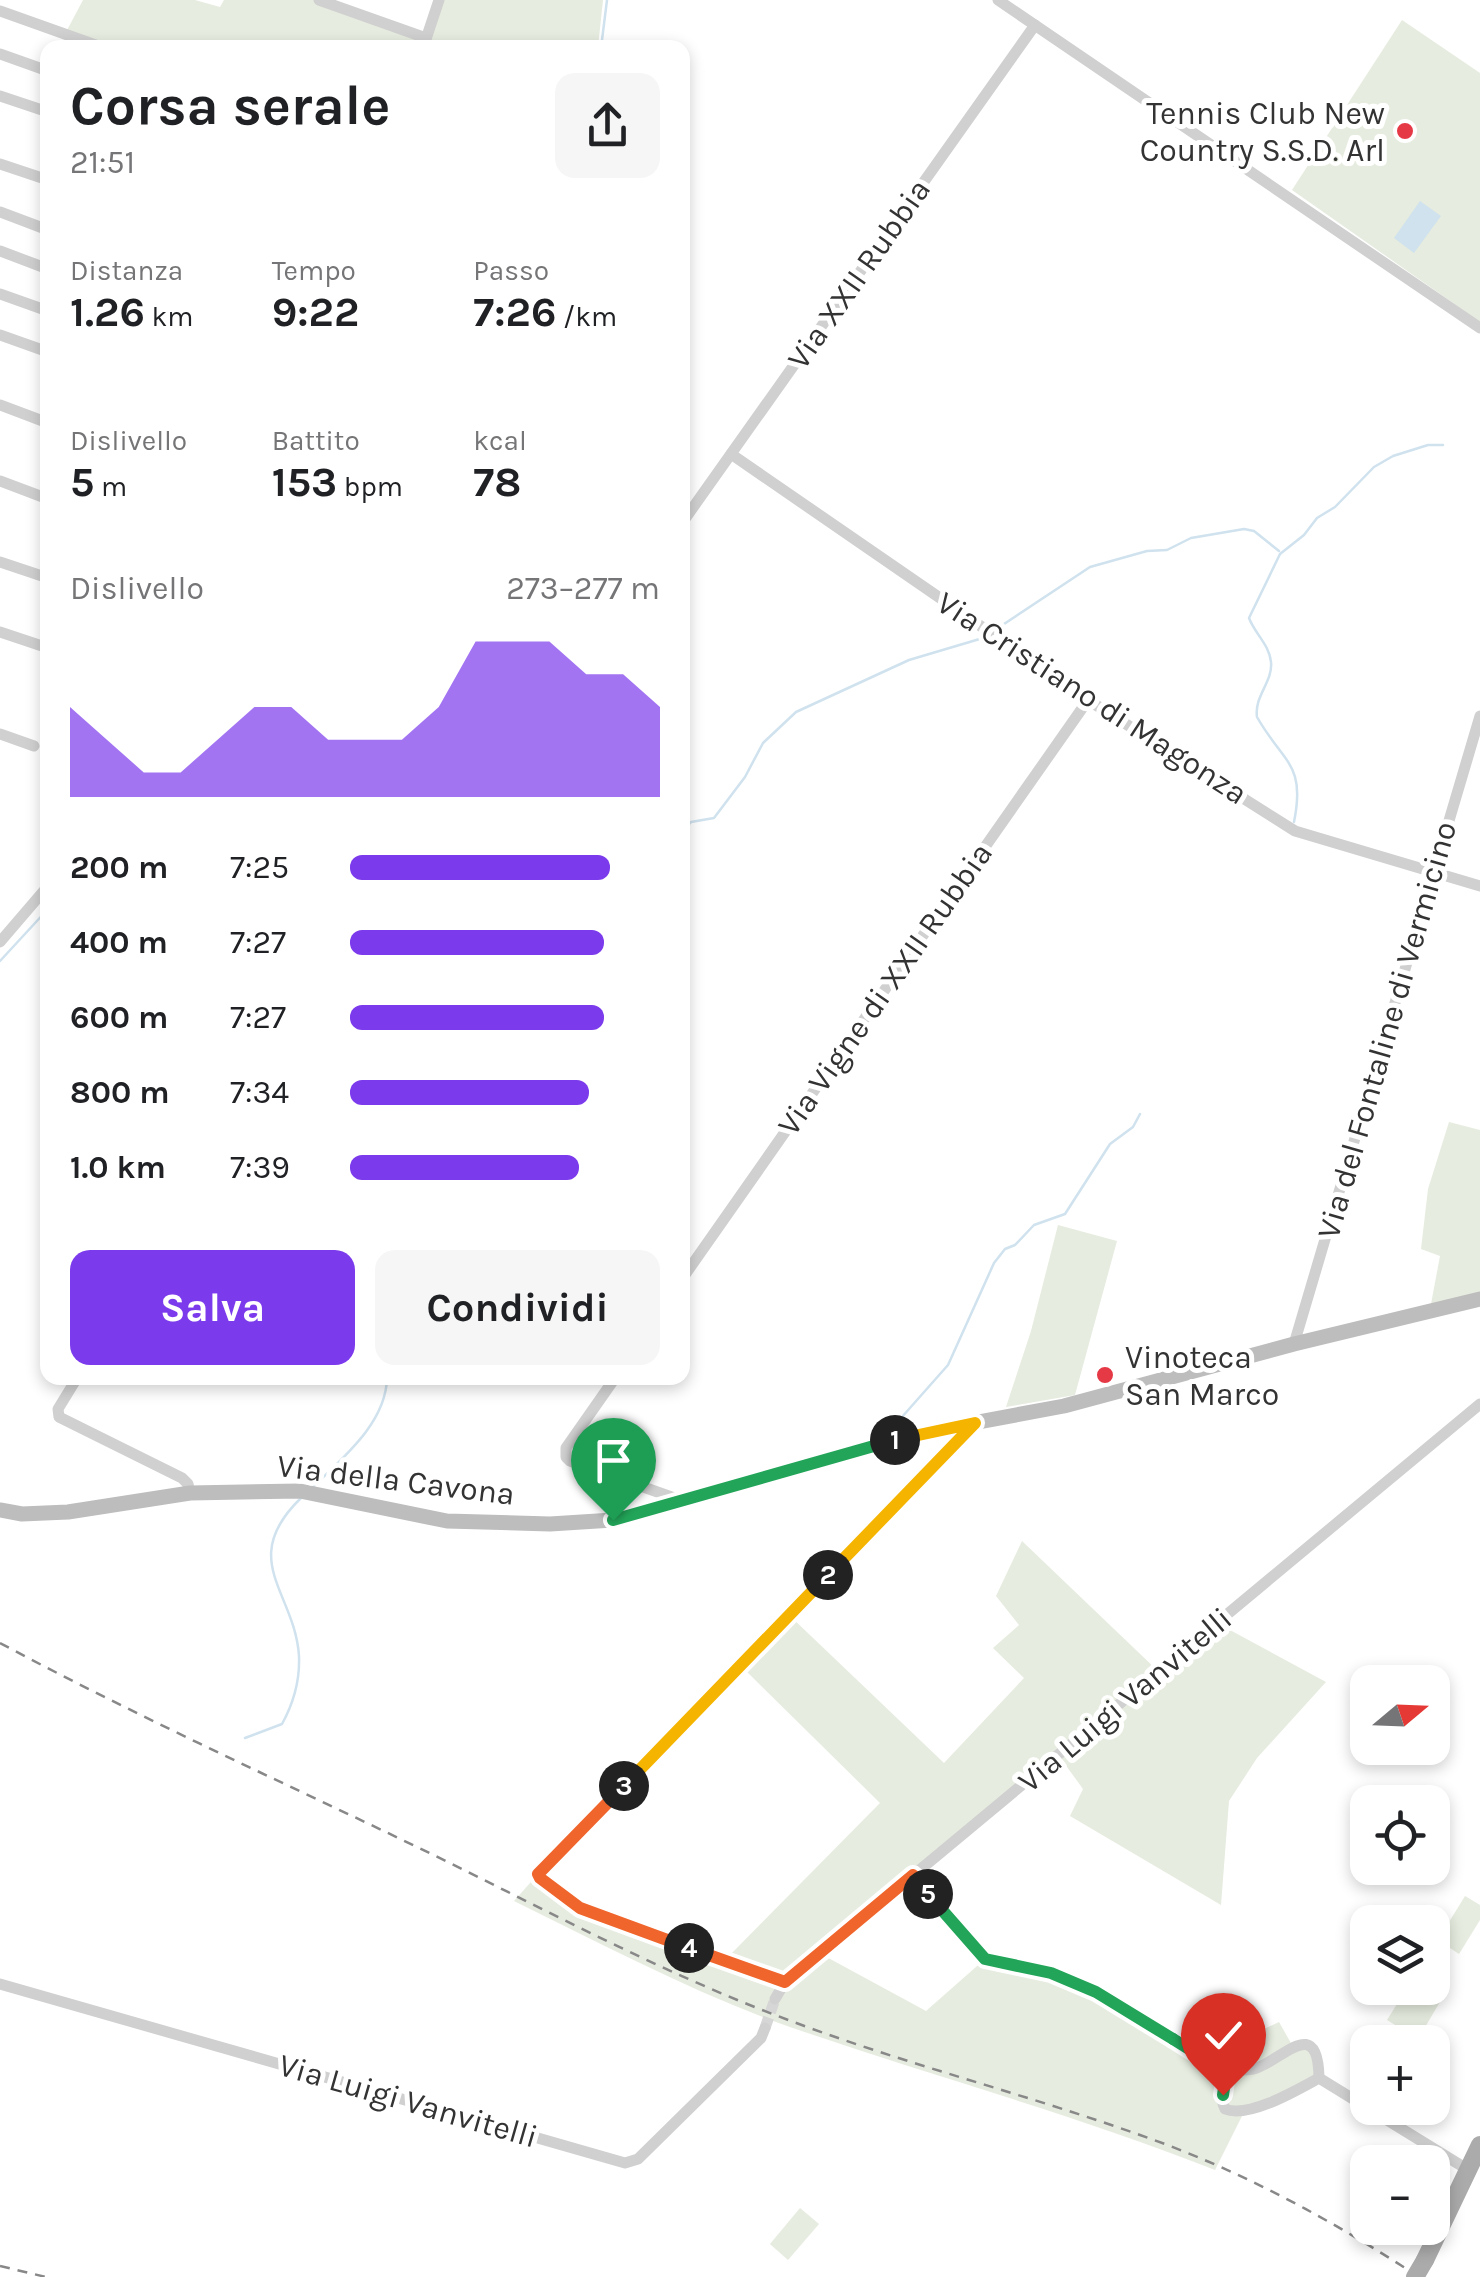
<!DOCTYPE html>
<html lang="it">
<meta charset="utf-8">
<style>
body{margin:0;font-family:Karla,sans-serif;background:#f6f6f6;color:#202124;height:100vh;display:flex;flex-direction:column;font-size:38px;white-space:nowrap}
*{box-sizing:border-box;margin:0}
p{font-size:32px;color:#757577}
.icon{flex:none;width:55px;height:55px;fill:none;stroke:currentColor;stroke-width:2;stroke-linecap:round;stroke-linejoin:round}
.map{position:relative;flex:1;overflow:hidden}
.drawer{position:absolute;left:40px;top:40px;width:650px;height:1345px;display:flex;flex-direction:column;background:#fff;border-radius:20px;box-shadow:0 5px 15px #0003}
.drawer>*{flex:none}
.needle{width:65px;rotate:71deg}
.fabs{position:absolute;left:1350px;top:1665px;display:grid;gap:20px}
.fabs a{display:grid;place-items:center;width:100px;height:100px;border-radius:20px;background:#fff;box-shadow:0 5px 15px #0003;font-size:50px}
.pin{position:absolute;display:grid;place-items:center;width:85px;height:85px;color:#fff;margin:-102px -42px;border-radius:50% 50% 50% 0;rotate:-45deg;box-shadow:0 0 10px #0007}
.pin .icon{rotate:45deg}
.km{position:absolute;width:50px;height:50px;margin:-25px;border-radius:50%;background:#222;color:#fff;font-size:28px;line-height:50px;text-align:center}
.round{display:grid;place-items:center;flex:none;width:105px;height:105px;border-radius:20px;background:#f6f6f6}
.summary{display:flex;align-items:center;justify-content:space-between;height:170px;padding:0 30px}
h1{font-size:55px;font-weight:700;line-height:75px}
.stats{display:grid;grid-template-columns:repeat(3,1fr);gap:15px;height:170px;padding:10px 30px}
.stats div{display:grid;align-content:center}
.stats b{font-size:42px;font-weight:700}
.stats small{font-size:28px;font-weight:400}
.stats p{font-size:28px}
.chart{height:280px;padding:20px 30px}
.chart p{display:flex;justify-content:space-between}
.chart svg{width:100%;height:180px;margin-top:10px;fill:#7c3aed;opacity:.7}
.action{display:flex;gap:20px;margin-top:auto;padding:20px 30px}
.action a{flex:1;height:115px;border-radius:20px;background:#7c3aed;color:#fff;font-size:40px;font-weight:700;line-height:115px;text-align:center}
.action a+a{background:#f6f6f6;color:#202124}
ul{padding:0 30px;list-style:none;font-size:32px}
li{display:grid;grid-template-columns:160px 120px 1fr;align-items:center;height:75px}
li i{height:25px;border-radius:12px;background:#7c3aed}
.map>svg:first-child{display:block}
</style>
<div class="map">
<svg width="1480" height="2277" viewBox="0 0 1480 2277">
<rect width="100%" height="100%" fill="#fff"/>
<g fill="#e6ecdf">
<polygon points="83,0 195,0 220,7 224,0 319,0 425,38 439,0 603,0 598,47 104,48 65,34"/>
<polygon points="1402,20 1480,73 1480,322 1292,190"/>
<polygon points="1449,1122 1480,1130 1480,1292 1431,1304 1440,1256 1421,1249 1428,1189"/>
<polygon points="1058,1225 1117,1241 1075,1395 1006,1407 1031,1331"/>
<path d="M1022,1541L1159,1672L1217,1623L1326,1682L1257,1758L1229,1801L1221,1905L1070,1816L1083,1789L1059,1756L821,1954L926,2011L985,1959L1051,1973L1227,2068L1230,2045L1279,2022L1292,2045L1309,2047L1319,2078L1244,2112L1215,2170C1076,2115 932,2076 790,2027C694,1993 604,1945 514,1901L538,1874L581,1908L725,1960L880,1803L740,1665L789,1615L944,1763L1024,1678L993,1648L1019,1625L996,1596Z"/>
<polygon points="1465,1896 1480,1905 1480,1920 1459,1954 1438,1940"/>
<polygon points="1433,1974 1450,1985 1418,2039 1387,2020 1407,1988 1432,1988"/>
<polygon points="800,2208 819,2224 788,2260 770,2244"/>
</g>
<polygon fill="#cfe2ee" points="1420,201 1441,216 1414,253 1394,238"/>
<g fill="none" stroke-linecap="round" stroke-linejoin="round">
<g stroke="#cfe2ee" stroke-width="2.5">
<polyline points="601,48 607,0"/>
<polyline points="998,628 1090,567 1147,551 1167,550 1191,538 1244,529 1254,531 1279,551"/>
<path d="M1294,822C1306,763 1283,763 1257,717C1254,696 1273,682 1271,662C1269,644 1255,634 1249,618L1280,554L1304,535L1317,518L1335,507L1374,467L1393,456L1428,445H1443"/>
<polyline points="682,831 691,822 714,818 745,777 763,743 796,712 909,660 983,638"/>
<polyline points="0,961 48,909"/>
<polyline points="894,1426 948,1365 994,1263 1005,1249 1015,1245 1034,1225 1065,1214 1110,1144 1133,1127 1140,1114"/>
<path d="M314,1486C345,1456 386,1422 387,1378"/>
<path d="M245,1738L282,1724C293,1704 300,1680 299,1656C295,1592 237,1560 301,1498"/>
</g>
<polyline stroke="#d6d6d6" stroke-width="11" stroke-dasharray="11 5.5" stroke-linecap="butt" points="765,2028 775,1999"/>
<g stroke="#d0d0d0" stroke-width="11">
<polyline points="319,0 426,38"/>
<polyline points="998,0 1480,328"/>
<polyline points="0,11 104,48"/>
<polyline points="423,48 439,0"/>
<polyline points="0,54 48,71"/>
<polyline points="0,96 48,112"/>
<polyline points="0,164 48,180"/>
<polyline points="0,212 48,230"/>
<polyline points="0,251 48,269"/>
<polyline points="0,294 48,311"/>
<polyline points="0,335 48,352"/>
<polyline points="0,405 48,423"/>
<polyline points="731,454 1088,700 1295,831 1480,886"/>
<polyline points="0,481 48,499"/>
<polyline points="682,523 1035,25"/>
<polyline points="0,562 48,578"/>
<polyline points="0,632 48,648"/>
<polyline points="0,734 34,746"/>
<polyline points="0,942 48,886"/>
<polyline points="682,1279 1088,700"/>
<polyline points="1294,1344 1480,716"/>
<polyline points="77,1378 58,1409 59,1417 182,1478 188,1484 190,1493"/>
<polyline points="615,1378 566,1448 566,1457 570,1461 680,1500"/>
<path d="M913,1875L985,1959L1051,1973L1096,1992L1213,2064C1226,2068 1239,2072 1253,2069C1279,2064 1318,2011 1319,2078"/>
<path d="M785,1982C738,1965 558,1913 538,1874L975,1423"/>
<polyline points="0,1984 625,2163 638,2159 761,2038 765,2028"/>
<polyline points="775,1999 785,1982 1480,1404"/>
<path d="M1227,2069L1223,2104L1225,2109C1248,2119 1297,2090 1319,2078"/>
<polyline points="1319,2078 1470,2171"/>
</g>
<polyline stroke="#bdbdbd" stroke-width="15" points="0,1510 22,1514 68,1512 190,1493 300,1491 447,1521 550,1524 613,1520 914,1434 1064,1406 1294,1344 1480,1299"/>
<polyline stroke="#ababab" stroke-width="18" points="1425,2260 1480,2145"/>
<g stroke="#888" stroke-width="2.5" stroke-dasharray="10 8" stroke-linecap="butt">
<path d="M0,1643C136,1716 276,1779 415,1846C539,1906 661,1973 791,2021C905,2064 1025,2094 1140,2135C1238,2169 1332,2220 1419,2277"/>
<polyline points="0,2266 46,2277"/>
</g>
<polyline stroke="#ababab" stroke-width="18" points="1415,2277 1425,2260"/>
</g>
<g fill="none" stroke-linecap="round" stroke-linejoin="round">
<g stroke="#fff" stroke-width="20">
<polyline id="split-1" points="613,1520 895,1440"/>
</g>
<g stroke="#fff" stroke-width="20">
<polyline id="split-2" points="828,1575 975,1423 895,1440"/>
</g>
<g stroke="#fff" stroke-width="20">
<polyline id="split-3" points="624,1786 828,1575"/>
</g>
<g stroke="#fff" stroke-width="20">
<polyline id="split-4" points="624,1786 544,1868 538,1874 540,1878 580,1908 689,1948"/>
</g>
<g stroke="#fff" stroke-width="20">
<polyline id="split-5" points="689,1948 785,1982 913,1875 928,1894"/>
</g>
<g stroke="#fff" stroke-width="20">
<polyline id="split-6" points="928,1894 985,1959 1051,1973 1096,1992 1173,2039"/>
</g>
<g stroke="#fff" stroke-width="20">
<polyline id="split-7" points="1173,2039 1213,2064 1227,2068 1223,2095"/>
</g>
<use href="#split-1" stroke="#22a559" stroke-width="12"/>
<use href="#split-2" stroke="#f5b400" stroke-width="12"/>
<use href="#split-3" stroke="#f5b400" stroke-width="12"/>
<use href="#split-4" stroke="#f0652b" stroke-width="12"/>
<use href="#split-5" stroke="#f0652b" stroke-width="12"/>
<use href="#split-6" stroke="#22a559" stroke-width="12"/>
<use href="#split-7" stroke="#22a559" stroke-width="12"/>
</g>
<g fill="#e63946" stroke="#fff" stroke-width="4">
<circle cx="1405" cy="131" r="10"/>
<circle cx="1105" cy="1375" r="10"/>
</g>
<g text-anchor="middle" dominant-baseline="central" stroke-width="10" stroke-linejoin="round" paint-order="stroke">
<g font-size="32" fill="#333" stroke="#fff" text-anchor="end">
<text x="1385" y="113">Tennis Club New<tspan x="1385" dy="37">Country S.S.D. Arl</tspan></text>
<text x="1125" y="1357" text-anchor="start">Vinoteca<tspan x="1125" dy="37">San Marco</tspan></text>
</g>
<g font-size="32" fill="#333" stroke="#fff">
<text transform="translate(859 274) rotate(-55)">Via XXII Rubbia</text>
<text transform="translate(1092 698) rotate(33)">Via Cristiano di Magonza</text>
<text transform="translate(885 989) rotate(-55)">Via Vigne di XXII Rubbia</text>
<text transform="translate(1387 1030) rotate(-74)">Via del Fontaline di Vermicino</text>
<text transform="translate(396 1480) rotate(7)">Via della Cavona</text>
<text transform="translate(1125 1700) rotate(-40)">Via Luigi Vanvitelli</text>
<text transform="translate(408 2101) rotate(16)">Via Luigi Vanvitelli</text>
</g>
</g>
</svg>
<div class="fabs">
<a><svg class="needle" viewBox="-14 -14 28 28"><path d="M0-13l5 13h-10z" fill="#e53935"/><path d="M0 13l5-13h-10z" fill="#757577"/></svg></a>
<a><svg class="icon" aria-label="locate" viewBox="0 0 24 24"><circle cx="12" cy="12" r="6"/><path d="M12 2v4M12 18v4M2 12h4M18 12h4"/></svg></a>
<a><svg class="icon" aria-label="layers" viewBox="0 0 24 24"><path d="M12 4l9 5-9 5-9-5zM3 14l9 5 9-5"/></svg></a>
<a>+</a>
<a>−</a>
</div>
<div class="pin" style="left:613px;top:1520px;background:#1e9e55"><svg class="icon" aria-label="arrive" viewBox="0 0 24 24"><path d="M6 21V4h12l-3 4 3 4H6"/></svg></div>
<div class="pin" style="left:1223px;top:2095px;background:#d93025"><svg class="icon" aria-label="check" viewBox="0 0 24 24"><path d="M5 12l5 5 9-10"/></svg></div>
<b class="km" style="left:895px;top:1440px">1</b>
<b class="km" style="left:828px;top:1575px">2</b>
<b class="km" style="left:624px;top:1786px">3</b>
<b class="km" style="left:689px;top:1948px">4</b>
<b class="km" style="left:928px;top:1894px">5</b>
<section class="drawer">
<div class="summary"><div><h1>Corsa serale</h1><p>21:51</p></div><a class="round"><svg class="icon" aria-label="share" viewBox="0 0 24 24"><path d="M12 15V3M7 8l5-5 5 5M5 13v7h14v-7"/></svg></a></div>
<div class="stats">
<div><p>Distanza</p><b>1.26<small> km</small></b></div>
<div><p>Tempo</p><b>9:22</b></div>
<div><p>Passo</p><b>7:26<small> /km</small></b></div>
</div>
<div class="stats">
<div><p>Dislivello</p><b>5<small> m</small></b></div>
<div><p>Battito</p><b>153<small> bpm</small></b></div>
<div><p>kcal</p><b>78</b></div>
</div>
<div class="chart"><p><span>Dislivello</span>273–277 m</p>
<svg viewBox="0 0 160 44" preserveAspectRatio="none"><path d="M0 44V22L10 30L20 38L30 38L40 30L50 22L60 22L70 30L80 30L90 30L100 22L110 6L120 6L130 6L140 14L150 14L160 22V44z"/></svg>
</div>
<ul>
<li><b>200 m</b>7:25<i style="width:84%"></i></li>
<li><b>400 m</b>7:27<i style="width:82%"></i></li>
<li><b>600 m</b>7:27<i style="width:82%"></i></li>
<li><b>800 m</b>7:34<i style="width:77%"></i></li>
<li><b>1.0 km</b>7:39<i style="width:74%"></i></li>
</ul>
<div class="action"><a>Salva</a><a>Condividi</a></div>
</section>
</div>
